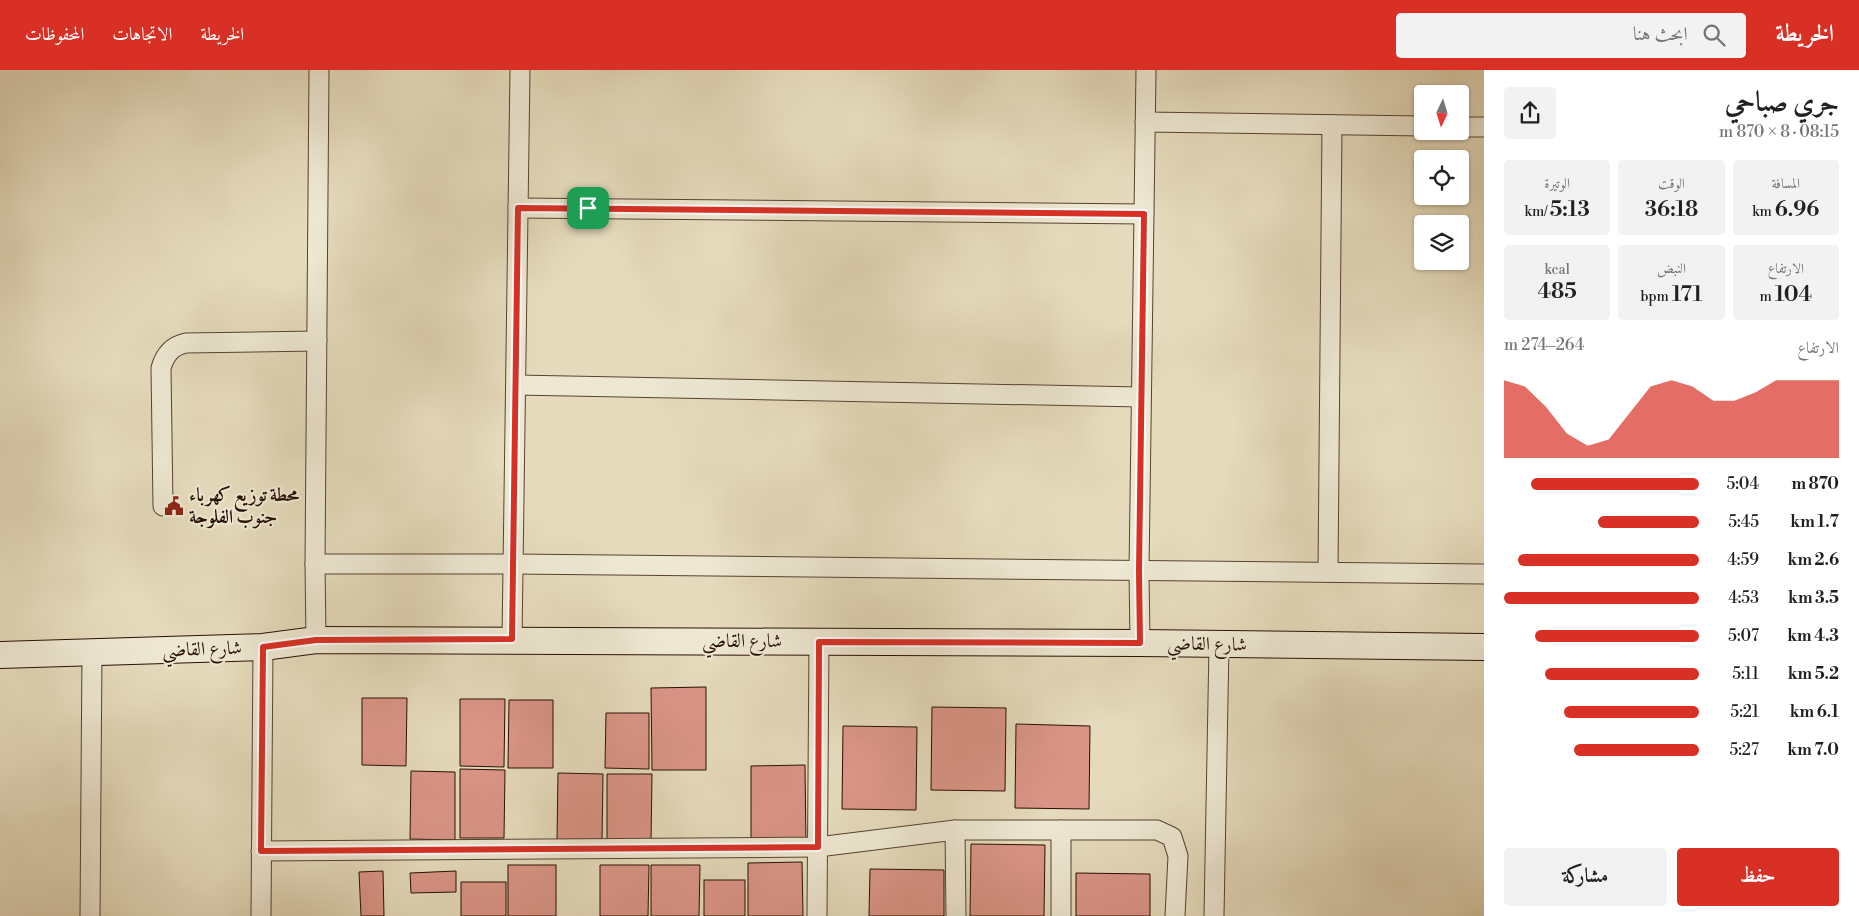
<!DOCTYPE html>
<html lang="ar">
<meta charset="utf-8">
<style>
body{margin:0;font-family:"Libre Bodoni",Amiri,serif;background:#f2f2f2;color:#202124;direction:rtl;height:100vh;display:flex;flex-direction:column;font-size:19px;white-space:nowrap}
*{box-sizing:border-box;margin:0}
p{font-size:16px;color:#757577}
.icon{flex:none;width:28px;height:28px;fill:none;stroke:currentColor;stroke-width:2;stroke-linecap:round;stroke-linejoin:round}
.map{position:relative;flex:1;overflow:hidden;direction:ltr}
.drawer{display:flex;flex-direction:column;background:#fff;width:375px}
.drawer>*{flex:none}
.needle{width:32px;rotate:184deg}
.tools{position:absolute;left:1414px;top:15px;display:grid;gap:10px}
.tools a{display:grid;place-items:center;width:55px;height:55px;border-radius:5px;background:#fff;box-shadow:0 1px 4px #0004;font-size:25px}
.pin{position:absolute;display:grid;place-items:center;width:42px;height:42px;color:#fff;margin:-21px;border-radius:10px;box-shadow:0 2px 8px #0006}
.round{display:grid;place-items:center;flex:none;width:52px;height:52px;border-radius:5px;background:#f2f2f2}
.head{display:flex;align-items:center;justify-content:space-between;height:85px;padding:0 20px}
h1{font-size:28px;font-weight:600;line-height:38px}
.metrics{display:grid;grid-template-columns:repeat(3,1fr);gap:8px;height:85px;padding:5px 20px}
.metrics div{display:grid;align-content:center;border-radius:5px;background:#f2f2f2;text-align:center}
.metrics b{font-size:21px;font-weight:600}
.metrics small{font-size:14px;font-weight:400}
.metrics p{font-size:14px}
.chart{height:140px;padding:10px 20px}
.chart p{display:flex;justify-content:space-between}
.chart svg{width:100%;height:90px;margin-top:5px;fill:#d93025;opacity:.7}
.primary-button{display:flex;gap:10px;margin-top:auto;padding:10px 20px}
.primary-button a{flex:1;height:58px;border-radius:5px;background:#d93025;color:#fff;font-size:20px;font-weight:600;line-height:58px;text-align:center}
.primary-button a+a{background:#f2f2f2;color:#202124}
ul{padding:0 20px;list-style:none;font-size:16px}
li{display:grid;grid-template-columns:80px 60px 1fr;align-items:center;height:38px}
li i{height:12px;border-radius:6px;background:#d93025}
header{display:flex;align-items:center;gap:30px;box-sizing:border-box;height:70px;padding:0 25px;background:#d93025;color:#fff}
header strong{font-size:24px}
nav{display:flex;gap:28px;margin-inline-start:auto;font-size:18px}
.search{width:350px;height:45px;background:#f2f2f2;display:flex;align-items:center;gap:12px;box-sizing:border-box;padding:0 18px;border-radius:5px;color:#757577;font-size:19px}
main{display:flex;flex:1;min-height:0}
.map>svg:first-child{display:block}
</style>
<header>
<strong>الخريطة</strong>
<div class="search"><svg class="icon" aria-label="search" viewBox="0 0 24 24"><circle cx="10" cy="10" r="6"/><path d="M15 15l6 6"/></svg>ابحث هنا</div>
<nav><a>الخريطة</a><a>الاتجاهات</a><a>المحفوظات</a></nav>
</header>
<main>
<section class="drawer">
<div class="head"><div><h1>جري صباحي</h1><p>08:15 · 8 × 870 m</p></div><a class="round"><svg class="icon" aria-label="share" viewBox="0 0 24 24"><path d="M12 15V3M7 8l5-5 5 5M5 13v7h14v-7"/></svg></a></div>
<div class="metrics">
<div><p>المسافة</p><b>6.96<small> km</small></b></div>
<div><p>الوقت</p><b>36:18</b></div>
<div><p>الوتيرة</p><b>5:13<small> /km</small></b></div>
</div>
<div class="metrics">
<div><p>الارتفاع</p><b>104<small> m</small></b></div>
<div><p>النبض</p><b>171<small> bpm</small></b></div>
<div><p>kcal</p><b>485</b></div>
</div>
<div class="chart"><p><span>الارتفاع</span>264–274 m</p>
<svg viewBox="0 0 160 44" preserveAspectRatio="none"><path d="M0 44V6L10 9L20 19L30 32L40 38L50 35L60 22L70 9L80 6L90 9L100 16L110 16L120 12L130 6L140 6L150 6L160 6V44z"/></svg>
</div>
<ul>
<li><b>870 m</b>5:04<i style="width:86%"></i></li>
<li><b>1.7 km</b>5:45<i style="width:52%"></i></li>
<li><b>2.6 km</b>4:59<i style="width:93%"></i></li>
<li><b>3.5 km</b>4:53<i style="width:100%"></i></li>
<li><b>4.3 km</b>5:07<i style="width:84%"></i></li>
<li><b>5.2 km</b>5:11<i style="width:79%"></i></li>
<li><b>6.1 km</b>5:21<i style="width:69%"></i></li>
<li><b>7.0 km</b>5:27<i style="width:64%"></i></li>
</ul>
<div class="primary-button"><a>حفظ</a><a>مشاركة</a></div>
</section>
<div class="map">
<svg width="1484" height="846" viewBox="0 0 1484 846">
<rect width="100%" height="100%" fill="#e5dbbc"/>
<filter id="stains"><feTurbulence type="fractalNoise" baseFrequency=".004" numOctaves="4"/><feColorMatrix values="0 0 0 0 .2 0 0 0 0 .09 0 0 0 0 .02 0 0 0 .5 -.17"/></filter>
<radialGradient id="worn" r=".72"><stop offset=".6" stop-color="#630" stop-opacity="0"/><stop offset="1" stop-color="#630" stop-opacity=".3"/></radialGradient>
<g fill="#db9587" stroke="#280f03">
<polygon points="706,617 706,700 652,700 651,618"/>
<polygon points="362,628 407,628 406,696 362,695"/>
<polygon points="460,629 505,629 504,697 460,696"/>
<polygon points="509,630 553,630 553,698 508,698"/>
<polygon points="932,637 1006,638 1005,721 931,720"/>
<polygon points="606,643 649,643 649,699 605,698"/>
<polygon points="1016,654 1090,656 1089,739 1015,738"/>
<polygon points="843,656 917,657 916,740 842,739"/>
<polygon points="805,695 806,778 751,778 751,696"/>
<polygon points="460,699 505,700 504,768 460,768"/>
<polygon points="411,701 455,702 455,770 410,769"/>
<polygon points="558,703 603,704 602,771 557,771"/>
<polygon points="607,704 652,704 651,772 607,772"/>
<polygon points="971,774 1045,775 1044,846 970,846"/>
<polygon points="802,792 803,846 748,846 748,793"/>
<rect x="508" y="795" width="48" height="51"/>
<polygon points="600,795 649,795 648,846 600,846"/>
<polygon points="651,795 700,795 699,846 651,846"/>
<polygon points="870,799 944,800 944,846 869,846"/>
<polygon points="383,801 384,846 361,846 359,802"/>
<polygon points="456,801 456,822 411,823 410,803"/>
<polygon points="1076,803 1150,804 1150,846 1076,846"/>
<rect x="704" y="810" width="41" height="36"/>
<rect x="461" y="812" width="45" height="34"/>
</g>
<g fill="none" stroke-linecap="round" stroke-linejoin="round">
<g stroke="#574231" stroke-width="21">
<g id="street">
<polyline points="1145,52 1422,56"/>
<polyline points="1460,57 1484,57"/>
<polyline points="518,138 1144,144"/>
<polyline points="516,315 1141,327"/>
<path d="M163,436L161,298C165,284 172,276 186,273L317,271"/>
<polyline points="315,494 513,494 1484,504"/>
<polyline points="1328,502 1332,55"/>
<polyline points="512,569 520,0"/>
<polyline points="316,570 315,494 319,0"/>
<polyline points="1140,573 1139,501 1146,0"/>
<polyline points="955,760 956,846"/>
<polyline points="1061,760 1061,846"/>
<polyline points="261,781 818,777 955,760 1157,760 1172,767 1178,786 1175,846"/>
<polyline points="90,846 92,582"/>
<polyline points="261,846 263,577"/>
<polyline points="817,846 819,571"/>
<polyline points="1214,846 1219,575"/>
</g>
</g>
<g stroke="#280f03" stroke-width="28">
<polyline id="secondary" points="0,585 263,577 316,570 1140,573 1484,577"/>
</g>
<use href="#street" stroke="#eee8d3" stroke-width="19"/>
<use href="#secondary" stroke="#eee8d3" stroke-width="26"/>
</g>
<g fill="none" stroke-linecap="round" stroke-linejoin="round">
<g stroke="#fff" stroke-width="10">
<polygon id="route" points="518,138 1144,144 1139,501 1140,573 819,572 818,777 261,781 263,577 316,570 512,569"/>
</g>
<use href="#route" stroke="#d93025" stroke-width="6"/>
</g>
<defs>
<g id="civic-bare" transform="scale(1.5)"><path d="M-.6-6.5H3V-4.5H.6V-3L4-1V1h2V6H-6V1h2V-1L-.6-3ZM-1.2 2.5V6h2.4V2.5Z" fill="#8f2418" stroke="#eee8d3" stroke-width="2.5" paint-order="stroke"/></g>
</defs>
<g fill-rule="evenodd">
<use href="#civic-bare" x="174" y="436"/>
</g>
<g text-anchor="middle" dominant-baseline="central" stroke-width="4" stroke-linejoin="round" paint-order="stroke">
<g font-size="19" font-weight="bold" fill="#280f03" stroke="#eee8d3" text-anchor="start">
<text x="189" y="425">محطة توزيع كهرباء<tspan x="189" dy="22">جنوب الفلوجة</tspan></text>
</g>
<g font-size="19" fill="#280f03" stroke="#eee8d3">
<text x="742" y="571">شارع القاضي</text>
<text transform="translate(1207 574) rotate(1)">شارع القاضي</text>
<text transform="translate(202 579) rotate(-2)">شارع القاضي</text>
</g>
</g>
<rect width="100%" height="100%" filter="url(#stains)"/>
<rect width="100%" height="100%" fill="url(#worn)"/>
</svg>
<div class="tools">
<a><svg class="needle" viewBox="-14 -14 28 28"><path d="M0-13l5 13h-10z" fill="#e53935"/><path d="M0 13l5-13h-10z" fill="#757577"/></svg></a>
<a><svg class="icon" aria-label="locate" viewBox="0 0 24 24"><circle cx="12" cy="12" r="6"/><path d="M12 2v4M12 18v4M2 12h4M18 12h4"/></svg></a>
<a><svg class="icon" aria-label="layers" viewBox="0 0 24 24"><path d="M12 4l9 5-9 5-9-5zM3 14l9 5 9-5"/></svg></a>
</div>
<div class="pin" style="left:588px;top:138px;background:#1e9e55"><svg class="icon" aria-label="arrive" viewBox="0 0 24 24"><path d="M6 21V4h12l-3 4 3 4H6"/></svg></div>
</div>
</main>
